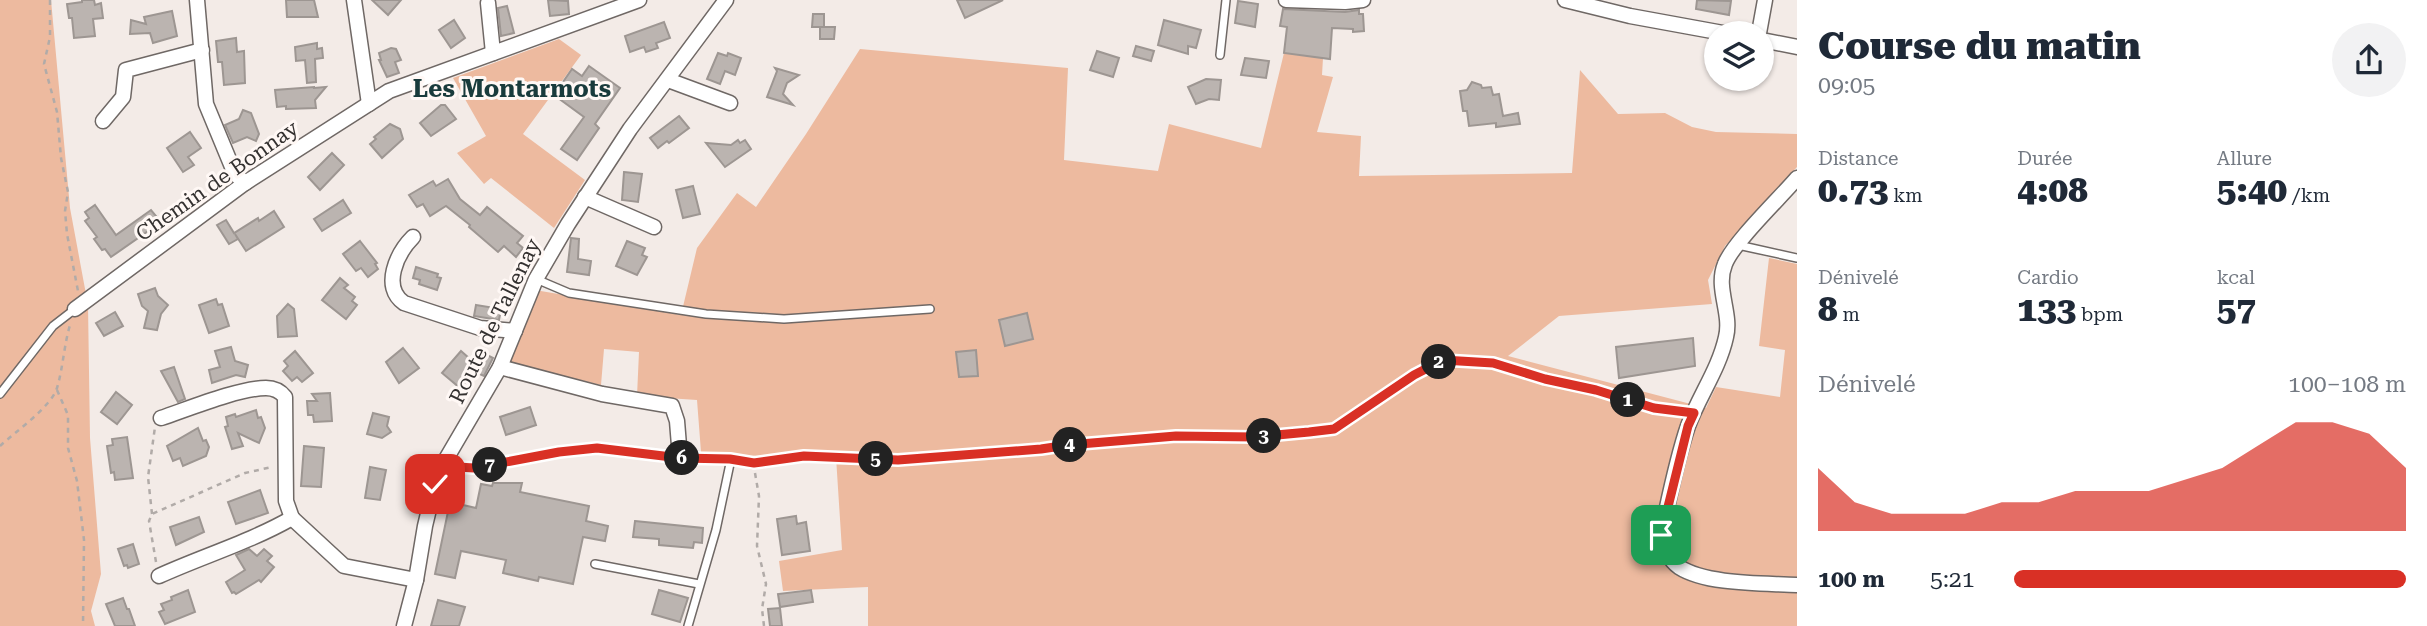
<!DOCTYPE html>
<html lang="fr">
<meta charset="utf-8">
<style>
body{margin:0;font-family:"Roboto Serif",serif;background:#f2f2f3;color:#1f2937;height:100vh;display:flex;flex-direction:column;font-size:26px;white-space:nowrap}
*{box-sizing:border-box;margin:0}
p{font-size:23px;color:#747a83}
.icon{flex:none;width:38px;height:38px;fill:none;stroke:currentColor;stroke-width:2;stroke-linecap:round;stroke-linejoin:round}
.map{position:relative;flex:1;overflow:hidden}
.sheet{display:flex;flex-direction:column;background:#fff;width:630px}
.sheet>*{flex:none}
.tools{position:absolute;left:1704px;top:21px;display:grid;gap:14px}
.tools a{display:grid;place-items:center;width:70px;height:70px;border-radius:50%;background:#fff;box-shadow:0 2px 5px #0004;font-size:35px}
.pin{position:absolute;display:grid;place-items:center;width:60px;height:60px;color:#fff;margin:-30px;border-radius:14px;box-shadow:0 4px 10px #0006}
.km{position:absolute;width:35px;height:35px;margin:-18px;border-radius:50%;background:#222;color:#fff;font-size:19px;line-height:35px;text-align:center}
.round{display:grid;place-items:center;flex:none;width:74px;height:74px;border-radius:37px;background:#f2f2f3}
.summary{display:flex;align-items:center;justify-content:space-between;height:119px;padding:0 21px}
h1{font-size:38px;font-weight:800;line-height:52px}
.figures{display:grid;grid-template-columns:repeat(3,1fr);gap:10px;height:119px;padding:7px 21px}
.figures div{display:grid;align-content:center}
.figures b{font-size:35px;font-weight:800}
.figures small{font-size:19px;font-weight:400}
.figures p{font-size:19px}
.chart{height:196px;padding:14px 21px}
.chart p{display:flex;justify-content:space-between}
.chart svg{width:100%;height:126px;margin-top:7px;fill:#d93025;opacity:.7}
ul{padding:0 21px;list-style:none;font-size:23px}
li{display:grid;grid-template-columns:112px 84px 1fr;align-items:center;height:52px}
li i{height:18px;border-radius:9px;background:#d93025}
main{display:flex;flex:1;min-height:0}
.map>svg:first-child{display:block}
</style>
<main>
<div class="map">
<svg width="1797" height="626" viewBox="0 0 1797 626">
<rect width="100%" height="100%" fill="#f3ebe7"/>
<g fill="#edba9f">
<polygon points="0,0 51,0 70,208 88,305 90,438 101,574 91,611 95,626 0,626"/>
<polygon points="559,39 581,55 523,134 585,180 554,228 491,178 484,184 457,153 486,136 453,78"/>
<polygon points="860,49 1068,68 1064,160 1158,171 1169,124 1261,148 1284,53 1323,58 1322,75 1333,77 1317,132 1361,136 1359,176 1572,173 1580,70 1618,114 1665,113 1692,127 1716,132 1797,134 1797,167 1725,246 1708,280 1712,304 1559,316 1508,356 1706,408 1716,387 1780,397 1785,350 1759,346 1769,258 1797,264 1797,626 868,626 868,587 783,591 779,561 842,550 836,457 752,470 701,452 697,400 637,396 639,352 604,349 601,385 510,363 535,290 681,315 697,248 737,193 756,207 806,134"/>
</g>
<g fill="#bbb4b0" stroke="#9d9692" stroke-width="2">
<polygon points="82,0 94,0 95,5 101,3 103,18 93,19 95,36 74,38 72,18 69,18 67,4 82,2"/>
<polygon points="286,0 314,0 318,17 287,17"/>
<polygon points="372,0 401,0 388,15"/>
<polygon points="548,0 568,1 569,14 550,16"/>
<polygon points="957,0 1003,0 965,18"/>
<polygon points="1697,0 1731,1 1729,15 1696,9"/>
<polygon points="1238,1 1258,4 1255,27 1235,23"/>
<polygon points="507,6 514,33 501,36 498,8"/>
<polygon points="1283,9 1345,12 1359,10 1359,14 1363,14 1364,31 1353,32 1353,29 1332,28 1330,59 1284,53 1287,27 1280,26"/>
<polygon points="172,11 177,36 153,43 150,33 130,34 131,20 146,24 144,17"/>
<polygon points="813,14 824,14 824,27 835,27 834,39 820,39 820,27 824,27 812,27"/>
<polygon points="454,20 465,38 451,48 439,30"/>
<polygon points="1164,20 1201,30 1196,48 1188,46 1188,54 1158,45"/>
<polygon points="664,22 670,38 656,43 658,48 646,52 644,47 630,52 625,36"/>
<polygon points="236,38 237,52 244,51 245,83 224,85 222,62 218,62 216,41"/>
<polygon points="317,43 317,49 322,48 323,58 315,59 316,82 307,83 305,60 296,61 295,47"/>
<polygon points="1136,46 1154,51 1151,61 1133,56"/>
<polygon points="391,48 396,49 401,60 395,62 399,73 387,77 379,60 381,60 379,53"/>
<polygon points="1097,51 1119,58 1113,77 1090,70"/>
<polygon points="718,53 727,56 728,53 741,58 735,75 725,71 720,84 707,79"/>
<polygon points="1245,58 1269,61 1266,78 1241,75"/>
<polygon points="589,66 620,88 595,124 599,128 577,160 561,149 584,117 554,95 572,69 582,76"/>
<polygon points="775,68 799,75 787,83 783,94 793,105 767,97 777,71"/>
<polygon points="1206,79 1221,80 1219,100 1209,99 1196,104 1188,87"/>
<polygon points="1472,82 1481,85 1482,88 1491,87 1493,95 1499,94 1503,116 1518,113 1520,124 1496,127 1496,123 1469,126 1467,111 1463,111 1460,91 1467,90"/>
<polygon points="314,87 314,88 326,87 315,100 316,108 286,109 286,106 277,107 275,90"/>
<polygon points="441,105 445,105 456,119 431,136 420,123"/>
<polygon points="243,110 251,113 259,134 256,141 247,137 233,143 225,125 239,119"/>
<polygon points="679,116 689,128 669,143 667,141 658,148 650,138"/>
<polygon points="390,124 400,129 403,139 382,158 370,144 376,139 374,137"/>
<polygon points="190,132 201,148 188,157 194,165 183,172 167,148"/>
<polygon points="738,140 740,143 745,140 751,149 725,167 706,143 731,145"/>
<polygon points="332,153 344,165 320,190 308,177"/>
<polygon points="624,172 642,174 638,202 622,200"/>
<polygon points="448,179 460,199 480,215 487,207 523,236 517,243 523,248 516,257 504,246 498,252 469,227 470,225 446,206 430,216 423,204 417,207 409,195 433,181 436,186"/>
<polygon points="693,186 700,214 683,218 676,190"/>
<polygon points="343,200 351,213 322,231 314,219"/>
<polygon points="95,205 116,235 151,210 161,222 111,257 105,249 102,250 94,239 97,237 85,221 89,218 85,212"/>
<polygon points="274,211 284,227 246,251 235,234 238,239 229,244 217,225 226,220 234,233 258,218 259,221"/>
<polygon points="571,238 579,239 578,259 591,261 589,275 567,272"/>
<polygon points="360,241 377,263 375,264 378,269 368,277 361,268 356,271 343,254"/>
<polygon points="627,241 645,248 642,255 647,257 637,275 616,266"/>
<polygon points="416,267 438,274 437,277 441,278 437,290 419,284 420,280 413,278"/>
<polygon points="340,278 348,285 344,288 355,297 352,301 357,305 346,319 322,300"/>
<polygon points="155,288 158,296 168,305 161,314 157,330 144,328 148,311 142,306 138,294"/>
<polygon points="216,299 218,305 222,304 229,326 209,333 199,305"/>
<polygon points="288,304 294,309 297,336 278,337 277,316"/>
<polygon points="476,305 501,309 499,320 474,316"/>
<polygon points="115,312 123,326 104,336 96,323"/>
<polygon points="1027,313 1033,339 1005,346 999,320"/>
<polygon points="1693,338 1695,366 1619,378 1616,347"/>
<polygon points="231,347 235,361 248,365 245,377 236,375 212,383 209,370 220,367 215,351"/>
<polygon points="403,348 419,368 399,383 386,362"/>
<polygon points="976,350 978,376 959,377 956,352"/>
<polygon points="295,351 313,373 302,382 297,377 292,381 283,371 288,366 284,361"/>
<polygon points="461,351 478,366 483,353 493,358 484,376 475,372 476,370 460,388 442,373"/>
<polygon points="174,367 185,399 178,402 161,371"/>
<polygon points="116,392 132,405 117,424 101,412"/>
<polygon points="330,393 332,421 314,422 313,415 308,415 307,401 317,401 312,394"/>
<polygon points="530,407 536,425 506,435 500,417"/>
<polygon points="256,410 258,418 261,417 265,428 259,443 238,433 243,446 232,449 225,427 228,426 226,417 235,414 236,417"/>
<polygon points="373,413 389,417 387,426 391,432 382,438 367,434"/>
<polygon points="198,428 203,441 206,440 209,447 206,456 183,466 180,458 173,461 167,446"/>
<polygon points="127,437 133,478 115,480 114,472 111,473 107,446 113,445 112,439"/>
<polygon points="304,446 324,448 321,487 301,486"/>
<polygon points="370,467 386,470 380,500 365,498"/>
<polygon points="493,483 522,483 520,492 589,506 586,521 608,526 605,541 583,537 573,584 539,577 538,581 503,573 506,560 461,551 455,578 435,574 450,502 476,508 481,484 492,486"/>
<polygon points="260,490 268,513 236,524 228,502"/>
<polygon points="796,516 797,524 806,522 810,551 782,555 777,519"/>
<polygon points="199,517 204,532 176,545 170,527"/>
<polygon points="635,521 703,528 702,543 694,542 693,548 659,545 659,539 633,537"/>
<polygon points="133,544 139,564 128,568 127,565 124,566 118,549"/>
<polygon points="249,549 257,556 264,549 272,556 267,561 274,567 261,582 259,580 236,594 234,592 232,593 226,582 245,570 236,555"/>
<polygon points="188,590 195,612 165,624 159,612 164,610 161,604 172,600 171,597"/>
<polygon points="659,590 688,598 680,622 652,614"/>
<polygon points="811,590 813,602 780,607 778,594"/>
<polygon points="123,598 127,609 129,609 135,626 115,626 106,604"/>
<polygon points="438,600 465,607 459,626 431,626"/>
<polygon points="780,608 782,626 770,626 768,609"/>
</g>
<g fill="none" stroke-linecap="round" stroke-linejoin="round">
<g stroke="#6f6865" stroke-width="10">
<g id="service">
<polyline points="1220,55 1226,0"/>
<polyline points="1738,245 1797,258"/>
<polyline points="536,279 569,293 706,314 784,319 930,309"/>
<polyline points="0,394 53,326 75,309"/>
<polyline points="442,466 474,468 559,452 597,448 680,458 731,459 754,463 804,456 898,460 1041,449 1068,445 1176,436 1255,437 1309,432 1334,429 1414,375 1443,360 1493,363 1545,379 1596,390 1654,408 1693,413"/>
<polyline points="595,564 699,584"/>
<polyline points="688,626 716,530 731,459"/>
</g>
</g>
<g stroke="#6f6865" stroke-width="17">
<g id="minor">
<polyline points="197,0 206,104 235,174 245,183"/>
<polyline points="354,0 369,104"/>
<polyline points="1286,0 1345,2 1363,0"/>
<polyline points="1565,0 1630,16 1723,33"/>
<polyline points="488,3 493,53"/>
<polyline points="1759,33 1765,0"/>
<polyline points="1762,40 1797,47"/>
<polyline points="668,80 730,103"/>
<polyline points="103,121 123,97 126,70 202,50"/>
<path d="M1797,178C1780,198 1733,243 1725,264C1715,288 1732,313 1726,337C1719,369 1699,396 1688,426C1676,461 1669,499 1661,535C1663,546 1669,560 1679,567C1707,585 1764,583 1797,585"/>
<polyline points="585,197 654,227"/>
<path d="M413,237C397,253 381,287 404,303L480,328L515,331"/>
<polyline points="75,309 245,183 389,91 639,0"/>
<polyline points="500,367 602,394 672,406 677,421 680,458"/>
<path d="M161,418C188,409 239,388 266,388C274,388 281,392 285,397L286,501L292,518"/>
<polyline points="292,518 344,566 416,580"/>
<path d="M159,576C203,556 250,542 292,518"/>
<polyline points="404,626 416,580 425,526 435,484 442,466 500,367 536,279 568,224 630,129 726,0"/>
</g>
</g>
<g stroke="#b1aba8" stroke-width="2.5" stroke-dasharray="5 5" stroke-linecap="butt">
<polyline points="50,0 50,37 44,64 57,112 61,158 68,192 65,211 67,234 78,291"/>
<polyline points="57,390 68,415 68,448 77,481 84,540 83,626"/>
<path d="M0,446C15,432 51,407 57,388C63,368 64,345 70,325"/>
<polyline points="755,473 759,496 757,546 766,584 762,609 764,626"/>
<polyline points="152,514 148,477 155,427"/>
<polyline points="156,562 149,521 152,514 245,473 272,467"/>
</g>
<use href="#service" stroke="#fff" stroke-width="7"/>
<use href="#minor" stroke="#fff" stroke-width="14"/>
</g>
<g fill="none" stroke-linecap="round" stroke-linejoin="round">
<g stroke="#fff" stroke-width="14">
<polyline id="route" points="435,484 442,466 474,468 559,452 597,448 680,458 730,459 754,463 804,456 898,460 1041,449 1068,445 1176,436 1255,437 1309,432 1334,429 1414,375 1443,360 1493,363 1545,379 1596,390 1654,408 1694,413 1688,426 1661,535"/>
</g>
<use href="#route" stroke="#d93025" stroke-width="9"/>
</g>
<g text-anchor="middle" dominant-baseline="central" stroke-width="6" stroke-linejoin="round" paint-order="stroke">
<g font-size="21" fill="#343130" stroke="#fff8f5">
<text transform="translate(217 181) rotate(-35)">Chemin de Bonnay</text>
<text transform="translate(495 321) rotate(-64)">Route de Tallenay</text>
</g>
<g font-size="24" font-weight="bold" fill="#193b3c" stroke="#fff8f5">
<text x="512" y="89">Les Montarmots</text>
</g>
</g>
</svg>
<div class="tools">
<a><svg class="icon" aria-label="layers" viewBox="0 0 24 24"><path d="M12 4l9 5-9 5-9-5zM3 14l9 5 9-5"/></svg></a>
</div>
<div class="pin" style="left:1661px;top:535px;background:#1e9e55"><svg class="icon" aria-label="arrive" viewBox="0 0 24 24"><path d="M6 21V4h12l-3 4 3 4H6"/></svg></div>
<div class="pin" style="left:435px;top:484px;background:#d93025"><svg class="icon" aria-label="check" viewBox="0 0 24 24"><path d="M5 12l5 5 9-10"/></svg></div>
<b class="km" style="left:1628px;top:400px">1</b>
<b class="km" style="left:1439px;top:362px">2</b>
<b class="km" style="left:1264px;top:436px">3</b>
<b class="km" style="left:1070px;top:445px">4</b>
<b class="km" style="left:876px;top:459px">5</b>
<b class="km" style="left:682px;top:458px">6</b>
<b class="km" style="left:490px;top:465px">7</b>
</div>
<section class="sheet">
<div class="summary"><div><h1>Course du matin</h1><p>09:05</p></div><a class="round"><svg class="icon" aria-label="share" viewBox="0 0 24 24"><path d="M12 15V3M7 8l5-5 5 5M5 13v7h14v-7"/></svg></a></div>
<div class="figures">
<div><p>Distance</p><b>0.73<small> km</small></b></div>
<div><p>Durée</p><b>4:08</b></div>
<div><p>Allure</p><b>5:40<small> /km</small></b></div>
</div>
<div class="figures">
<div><p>Dénivelé</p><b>8<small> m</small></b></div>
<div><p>Cardio</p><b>133<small> bpm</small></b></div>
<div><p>kcal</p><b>57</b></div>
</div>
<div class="chart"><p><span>Dénivelé</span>100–108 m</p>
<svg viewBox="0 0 160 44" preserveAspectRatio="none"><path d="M0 44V22L10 34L20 38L30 38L40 38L50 34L60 34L70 30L80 30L90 30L100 26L110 22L120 14L130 6L140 6L150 10L160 22V44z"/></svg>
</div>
<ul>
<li><b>100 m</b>5:21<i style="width:100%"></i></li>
</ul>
</section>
</main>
